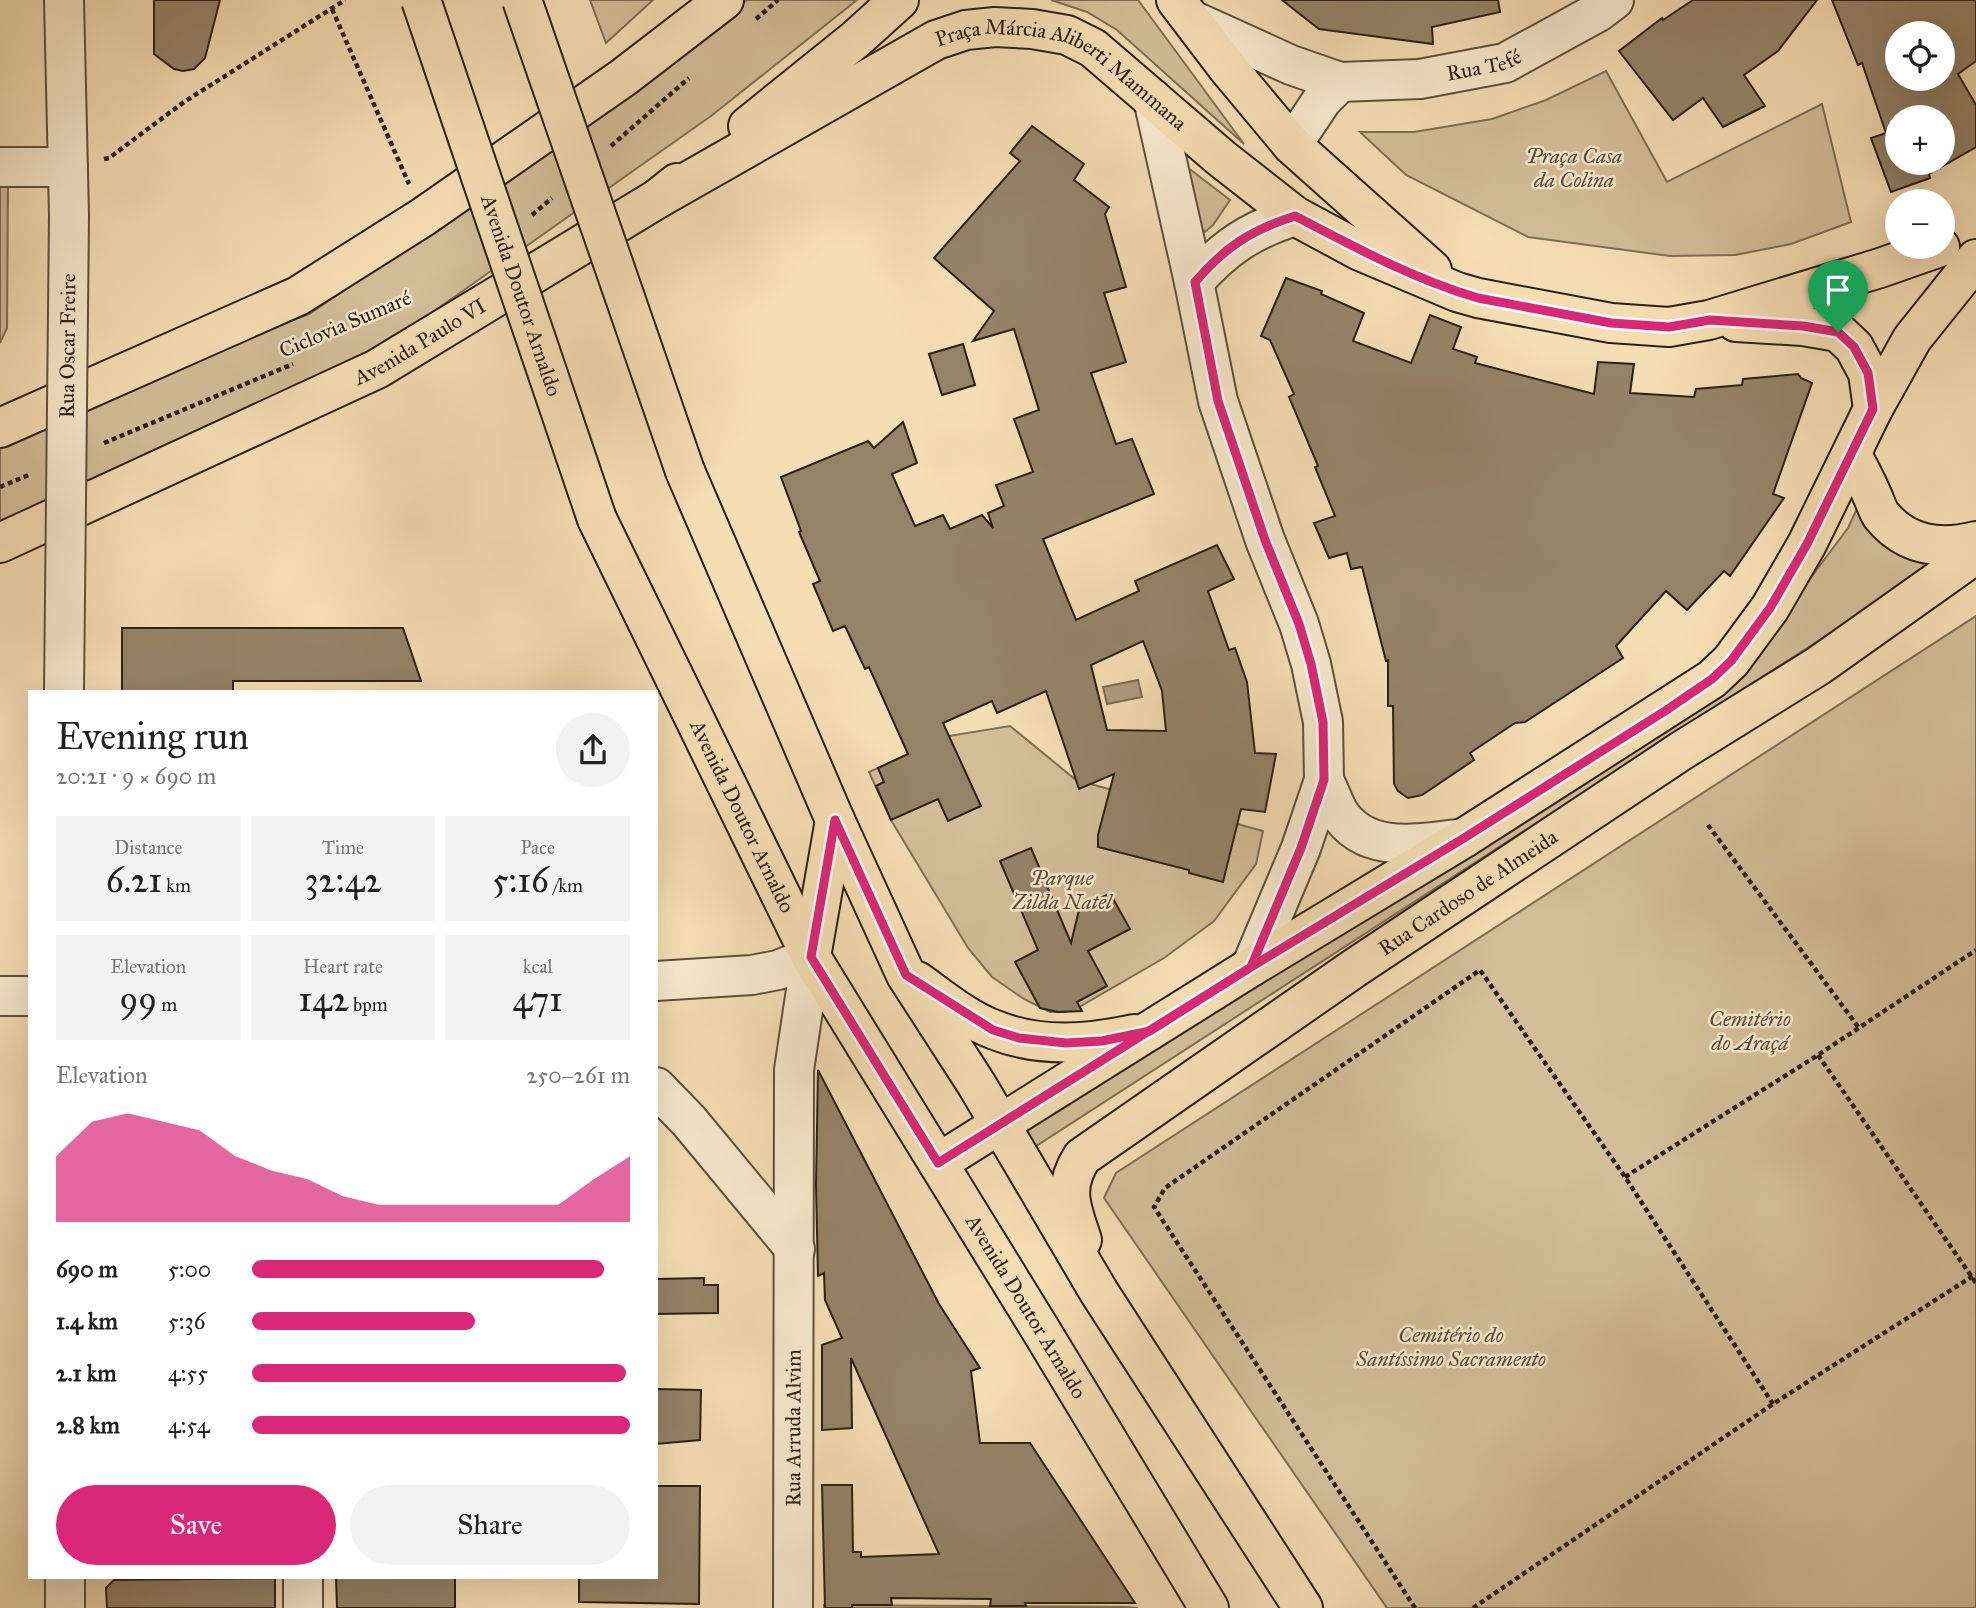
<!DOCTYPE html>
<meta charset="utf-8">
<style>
body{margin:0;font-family:"IM FELL Great Primer",serif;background:#f2f2f2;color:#222;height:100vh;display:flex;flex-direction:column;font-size:26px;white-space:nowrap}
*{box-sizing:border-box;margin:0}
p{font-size:23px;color:#767676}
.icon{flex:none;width:38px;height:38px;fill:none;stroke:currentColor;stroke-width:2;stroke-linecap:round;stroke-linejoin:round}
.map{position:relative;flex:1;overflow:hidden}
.panel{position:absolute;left:28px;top:690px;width:630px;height:889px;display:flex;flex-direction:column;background:#fff;border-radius:0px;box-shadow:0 7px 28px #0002}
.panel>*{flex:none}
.controls{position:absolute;left:1885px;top:21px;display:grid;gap:14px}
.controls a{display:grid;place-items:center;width:70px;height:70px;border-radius:50%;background:#fff;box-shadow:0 7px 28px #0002;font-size:35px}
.pin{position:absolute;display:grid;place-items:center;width:60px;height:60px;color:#fff;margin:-72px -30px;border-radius:50% 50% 50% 0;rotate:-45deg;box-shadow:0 0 7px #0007}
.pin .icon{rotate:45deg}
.round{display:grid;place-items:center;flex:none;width:74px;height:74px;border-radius:37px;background:#f2f2f2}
.headline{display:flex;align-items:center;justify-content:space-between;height:119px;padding:0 28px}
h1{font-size:38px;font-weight:600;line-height:52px}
.stats{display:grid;grid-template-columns:repeat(3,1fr);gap:10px;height:119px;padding:7px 28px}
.stats div{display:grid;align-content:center;border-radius:0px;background:#f2f2f2;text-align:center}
.stats b{font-size:35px;font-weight:600}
.stats small{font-size:19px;font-weight:400}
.stats p{font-size:19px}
.chart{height:196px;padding:14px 28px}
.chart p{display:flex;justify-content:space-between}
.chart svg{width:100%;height:126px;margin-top:7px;fill:#db2777;opacity:.7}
.action{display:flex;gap:14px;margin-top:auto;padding:14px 28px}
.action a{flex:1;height:80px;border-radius:42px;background:#db2777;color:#fff;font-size:28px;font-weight:600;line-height:80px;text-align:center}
.action a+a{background:#f2f2f2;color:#222}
ul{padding:0 28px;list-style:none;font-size:23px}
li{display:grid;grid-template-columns:112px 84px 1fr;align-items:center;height:52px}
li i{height:18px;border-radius:9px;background:#db2777}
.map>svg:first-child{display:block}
</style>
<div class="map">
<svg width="1976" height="1608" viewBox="0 0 1976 1608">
<rect width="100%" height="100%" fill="#f6deb4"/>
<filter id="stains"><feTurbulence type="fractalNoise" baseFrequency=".00286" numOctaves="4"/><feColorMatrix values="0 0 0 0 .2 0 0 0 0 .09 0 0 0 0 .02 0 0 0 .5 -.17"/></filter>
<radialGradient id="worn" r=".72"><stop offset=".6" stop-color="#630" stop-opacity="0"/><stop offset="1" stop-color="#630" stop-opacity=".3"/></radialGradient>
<g fill="#d3be99" stroke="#7f6f57" stroke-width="2">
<polygon points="590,0 653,0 606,43"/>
<polygon points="747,0 857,0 711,116 369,357 0,541 0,430 309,314 628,97"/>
<polygon points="1051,0 1138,0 1244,144 1117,30 1087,12"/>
<polygon points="1606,71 1667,182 1822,104 1851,222 1791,244 1735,255 1670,256 1528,237 1406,175 1360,132 1414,132 1492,119 1546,100"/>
<polygon points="1187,167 1230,200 1213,225 1205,232 1202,229"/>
<polygon points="0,184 8,184 7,328 0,343"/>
<polygon points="1867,487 1956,552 1033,1148 1023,1132 1737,676 1848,528"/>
<polygon points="1976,616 1976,1608 1387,1608 1104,1198 1116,1173"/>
<polygon points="1010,726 1076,780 1263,831 1256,864 1214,921 1164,958 1079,1007 1065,1012 1050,1012 1024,999 992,977 968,948 891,820 869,772 949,736"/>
<polygon points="824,1605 1126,1607 1138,1608 824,1608"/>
</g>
<polygon fill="#b19d7e" stroke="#7b6b54" stroke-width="2" points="1138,680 1142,697 1107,704 1103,687"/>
<g fill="#958368" stroke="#2b2015" stroke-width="2" fill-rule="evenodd">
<polygon points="154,0 220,0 205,58 194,69 183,71 174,69 154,54"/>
<polygon points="1282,0 1498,0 1500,12 1432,27 1433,44 1319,29"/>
<polygon points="1693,0 1817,0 1778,51 1744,75 1765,106 1723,127 1703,98 1673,120 1619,51 1662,18 1663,20"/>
<path d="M1832,0H1976V61L1958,74L1976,105V147L1929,174L1930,178L1891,192L1871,138L1886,133L1862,63L1858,65ZM1897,33H1942V79H1897ZM1897,117H1942V163H1897Z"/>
<path d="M1032,126L1084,164L1074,180L1109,207L1105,214L1126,287L1104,293L1126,362L1091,373L1116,444L1132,439L1154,494L1043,539L1076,620L1139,591L1135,581L1217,545L1234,579L1208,591L1229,650L1235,648L1247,682L1255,753L1276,754L1265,812L1241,809L1223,882L1189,873V870L1098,847V835L1114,774L1079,789L1046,691L997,713L992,701L943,723L981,806L948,821L938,799L891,820L876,786L884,782L878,768L908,754L869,667L865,669L845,626L833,631L813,584L820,581L799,532L801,531L781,477L868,441L874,448L903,422L917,463L892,474L915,526L943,515L950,529L982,515L993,528L988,513L1004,506L996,485L1033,472L1014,419L1039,410L1014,329L973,341L994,311L934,258L1020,161L1010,153ZM1143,641L1162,691L1166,731L1107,730L1091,665Z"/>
<polygon points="1286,278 1322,291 1321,294 1364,313 1353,341 1411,363 1430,315 1461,327 1453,349 1477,357 1475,363 1594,394 1598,362 1634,364 1630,393 1694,397 1696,389 1742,385 1743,379 1798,374 1801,378 1812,383 1773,494 1784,498 1730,576 1724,571 1687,610 1666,591 1616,646 1623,658 1525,722 1515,723 1470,753 1474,760 1422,795 1408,798 1398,791 1394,784 1393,706 1388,706 1388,660 1386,661 1362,567 1351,569 1347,553 1329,558 1314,523 1335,516 1315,467 1318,466 1289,397 1294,394 1270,340 1261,336"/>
<polygon points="963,344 975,385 942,395 929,354"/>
<polygon points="122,628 403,628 421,681 233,681 233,691 122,691"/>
<polygon points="1031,848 1071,943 1079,910 1110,893 1130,929 1088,951 1107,986 1077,1002 1082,1011 1058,1012 1040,1008 1015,962 1038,950 1000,861"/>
<polygon points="818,1070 939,1304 980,1368 971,1371 980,1443 1030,1443 1135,1603 1025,1603 1026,1606 990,1606 991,1599 891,1598 892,1605 852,1605 852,1608 825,1608 822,1485 852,1485 853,1552 861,1552 861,1557 939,1554 851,1358 852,1428 822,1430 822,1345 842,1338 825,1300 824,1273 818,1276 816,1185"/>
<polygon points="704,1278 704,1285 718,1285 718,1313 656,1314 656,1279"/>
<polygon points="656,1389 701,1390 700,1440 656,1444"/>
<polygon points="656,1486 700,1486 699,1604 579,1602 579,1577 656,1577"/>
<polygon points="336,1577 455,1577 455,1608 337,1608"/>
<polygon points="275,1578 275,1608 107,1608 106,1588 114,1580"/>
</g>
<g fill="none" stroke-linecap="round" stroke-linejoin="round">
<g stroke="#5e503d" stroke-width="42">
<g id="minor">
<polyline points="64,0 69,216"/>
<path id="s1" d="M1192,20L1291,65L1340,82L1420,79L1505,63L1598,12L1614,0"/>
<polyline points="1153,99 1194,282 1218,401 1265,540 1299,624 1311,664 1323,722 1324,780 1301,848 1251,967"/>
<polyline points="1292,145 1322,100 1340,82"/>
<polyline points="0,167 68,167"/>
<path d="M1194,282C1225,247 1251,230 1295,216"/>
<path d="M1324,780C1329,790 1333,801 1338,811C1365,856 1421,843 1464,838"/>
<polyline points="656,981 752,975 778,970 811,957"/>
<polyline points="0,996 30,996"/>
<polyline points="656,1087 689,1121 795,1249"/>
<polyline points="65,1577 65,1608"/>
<polyline points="303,1577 303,1608"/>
<path id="s2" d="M793,1608L794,1070L811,957"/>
</g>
</g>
<g stroke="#2b2015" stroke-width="42">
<g id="major">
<polyline points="1176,0 1227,67 1292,145 1432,270"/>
<polyline points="748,126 856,39 899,0"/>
<path id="s3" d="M657,199L936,40L966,30L995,27L1032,29L1067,35L1093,48L1221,158L1295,216L1360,251L1457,292L1478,298L1611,323L1669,327L1709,320L1880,268L1940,247"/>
<polyline points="1736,322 1803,326 1838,332 1854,347 1868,373 1873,409"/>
<polyline points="0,428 298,296 423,217 624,77 724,0"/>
<path d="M1852,455C1859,468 1866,481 1872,495C1875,501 1877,509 1881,515C1906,546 1940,550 1976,541"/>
<polyline points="685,471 835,820 906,975 977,1085 1099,1292 1303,1608"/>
<path id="s4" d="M597,519L811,957L1042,1332L1209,1608"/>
<path id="s5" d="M0,543L377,369L657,199L677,183"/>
<polyline points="811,957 835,820"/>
<path d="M917,981C941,998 967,1020 995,1030C1040,1048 1088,1044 1134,1034"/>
<polyline points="938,1163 1251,967 1464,838 1712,679 1731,661 1770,608 1807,544 1873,409 1912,339 1976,259"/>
<path id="s6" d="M1082,1240C1071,1207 1062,1188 1082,1157L1356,967L1681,751L1818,666L1976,554"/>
</g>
</g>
<g stroke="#2b2015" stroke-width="4.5" stroke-dasharray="5 3.5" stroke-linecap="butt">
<polyline points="332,9 409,184"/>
<polyline points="756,19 778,0"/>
<polyline points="611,146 689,78"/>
<polyline points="104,159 109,158 184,102 345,0"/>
<polyline points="532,215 552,198"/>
<polyline points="104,443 293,364"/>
<polyline points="0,487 31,474"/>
<polyline points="1708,825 1859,1028"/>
<polyline points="1818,1055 1976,1283"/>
<polyline points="1625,1177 1818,1055 1976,950"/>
<polyline points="1415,1608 1154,1207 1165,1188 1480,970 1625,1177 1773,1404"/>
<polyline points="1473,1608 1773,1404 1976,1274"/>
</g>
<use href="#minor" stroke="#f9eace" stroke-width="38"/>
<use href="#major" stroke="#f6deb4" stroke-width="38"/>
<g stroke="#5e503d" stroke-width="42" stroke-linecap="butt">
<g id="minor-bridge">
<path id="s7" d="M64,691L69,216"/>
</g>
</g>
<g stroke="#2b2015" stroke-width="42" stroke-linecap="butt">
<g id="major-bridge">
<path id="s8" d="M421,0L597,519"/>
<polyline points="522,0 685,471"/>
</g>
</g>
<use href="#minor-bridge" stroke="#f9eace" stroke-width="38"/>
<use href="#major-bridge" stroke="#f6deb4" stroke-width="38"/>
</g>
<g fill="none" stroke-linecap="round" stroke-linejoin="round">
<g stroke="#fff" stroke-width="14">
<path id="route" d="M1838,332L1854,347L1868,373L1873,409L1807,544L1770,608L1731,661L1712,679L1665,711L1464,838L1251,967L938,1163L811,957L835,820L906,975L993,1030L1019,1038L1066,1043L1102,1041L1150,1031L1251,967L1301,848L1324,780L1323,722L1311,664L1299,624L1265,540L1218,401L1195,282C1225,247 1251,230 1295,216C1354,247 1414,279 1478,298L1611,323L1669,327L1710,320L1803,326L1838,332"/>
</g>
<use href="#route" stroke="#db2777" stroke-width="9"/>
</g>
<g text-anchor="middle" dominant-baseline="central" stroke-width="5" stroke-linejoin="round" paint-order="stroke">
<g font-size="21" fill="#2b2015" stroke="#f9eace">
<text stroke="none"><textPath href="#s1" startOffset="306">Rua Tefé</textPath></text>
<text stroke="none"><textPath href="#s3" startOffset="462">Praça Márcia Aliberti Mammana</textPath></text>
<text stroke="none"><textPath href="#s8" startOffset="312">Avenida Doutor Arnaldo</textPath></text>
<text transform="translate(345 324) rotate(-23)">Ciclovia Sumaré</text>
<text stroke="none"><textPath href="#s5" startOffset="466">Avenida Paulo VI</textPath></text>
<text stroke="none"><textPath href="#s7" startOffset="345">Rua Oscar Freire</textPath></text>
<text stroke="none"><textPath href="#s4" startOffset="331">Avenida Doutor Arnaldo</textPath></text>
<text stroke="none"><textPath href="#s6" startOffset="555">Rua Cardoso de Almeida</textPath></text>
<text stroke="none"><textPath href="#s4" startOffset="898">Avenida Doutor Arnaldo</textPath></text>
<text stroke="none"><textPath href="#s2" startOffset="180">Rua Arruda Alvim</textPath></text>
</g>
<g font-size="21" font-style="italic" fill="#5d4f3d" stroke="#f9eace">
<text x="1574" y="156">Praça Casa<tspan x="1574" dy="24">da Colina</tspan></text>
<text x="1062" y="878">Parque<tspan x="1062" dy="24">Zilda Natel</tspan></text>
<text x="1750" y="1019">Cemitério<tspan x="1750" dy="24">do Araçá</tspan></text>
<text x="1451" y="1335">Cemitério do<tspan x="1451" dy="24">Santíssimo Sacramento</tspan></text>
</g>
</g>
<rect width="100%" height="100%" filter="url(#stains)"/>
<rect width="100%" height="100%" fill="url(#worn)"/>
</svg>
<div class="controls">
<a><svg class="icon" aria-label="locate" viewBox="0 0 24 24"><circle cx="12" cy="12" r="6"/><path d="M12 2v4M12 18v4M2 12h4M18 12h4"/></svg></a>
<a>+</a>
<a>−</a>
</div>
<div class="pin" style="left:1838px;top:332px;background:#1e9e55"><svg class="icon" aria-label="arrive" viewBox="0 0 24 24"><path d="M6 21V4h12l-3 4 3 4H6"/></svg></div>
<section class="panel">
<div class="headline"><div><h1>Evening run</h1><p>20:21 · 9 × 690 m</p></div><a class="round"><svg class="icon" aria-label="share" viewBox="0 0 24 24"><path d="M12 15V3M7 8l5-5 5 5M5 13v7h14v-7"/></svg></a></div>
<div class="stats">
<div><p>Distance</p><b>6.21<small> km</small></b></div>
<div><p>Time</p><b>32:42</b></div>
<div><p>Pace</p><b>5:16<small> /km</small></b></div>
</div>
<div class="stats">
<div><p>Elevation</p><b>99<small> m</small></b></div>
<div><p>Heart rate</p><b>142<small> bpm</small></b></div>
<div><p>kcal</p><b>471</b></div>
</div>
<div class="chart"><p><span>Elevation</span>250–261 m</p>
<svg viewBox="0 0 160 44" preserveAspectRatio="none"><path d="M0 44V21L10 9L20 6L30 9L40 12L50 21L60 26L70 29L80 35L90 38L100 38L110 38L120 38L130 38L140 38L150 29L160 21V44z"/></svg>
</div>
<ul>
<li><b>690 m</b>5:00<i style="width:93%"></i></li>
<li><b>1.4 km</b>5:36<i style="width:59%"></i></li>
<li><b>2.1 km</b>4:55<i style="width:99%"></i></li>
<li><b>2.8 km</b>4:54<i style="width:100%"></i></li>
</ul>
<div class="action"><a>Save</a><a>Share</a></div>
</section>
</div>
